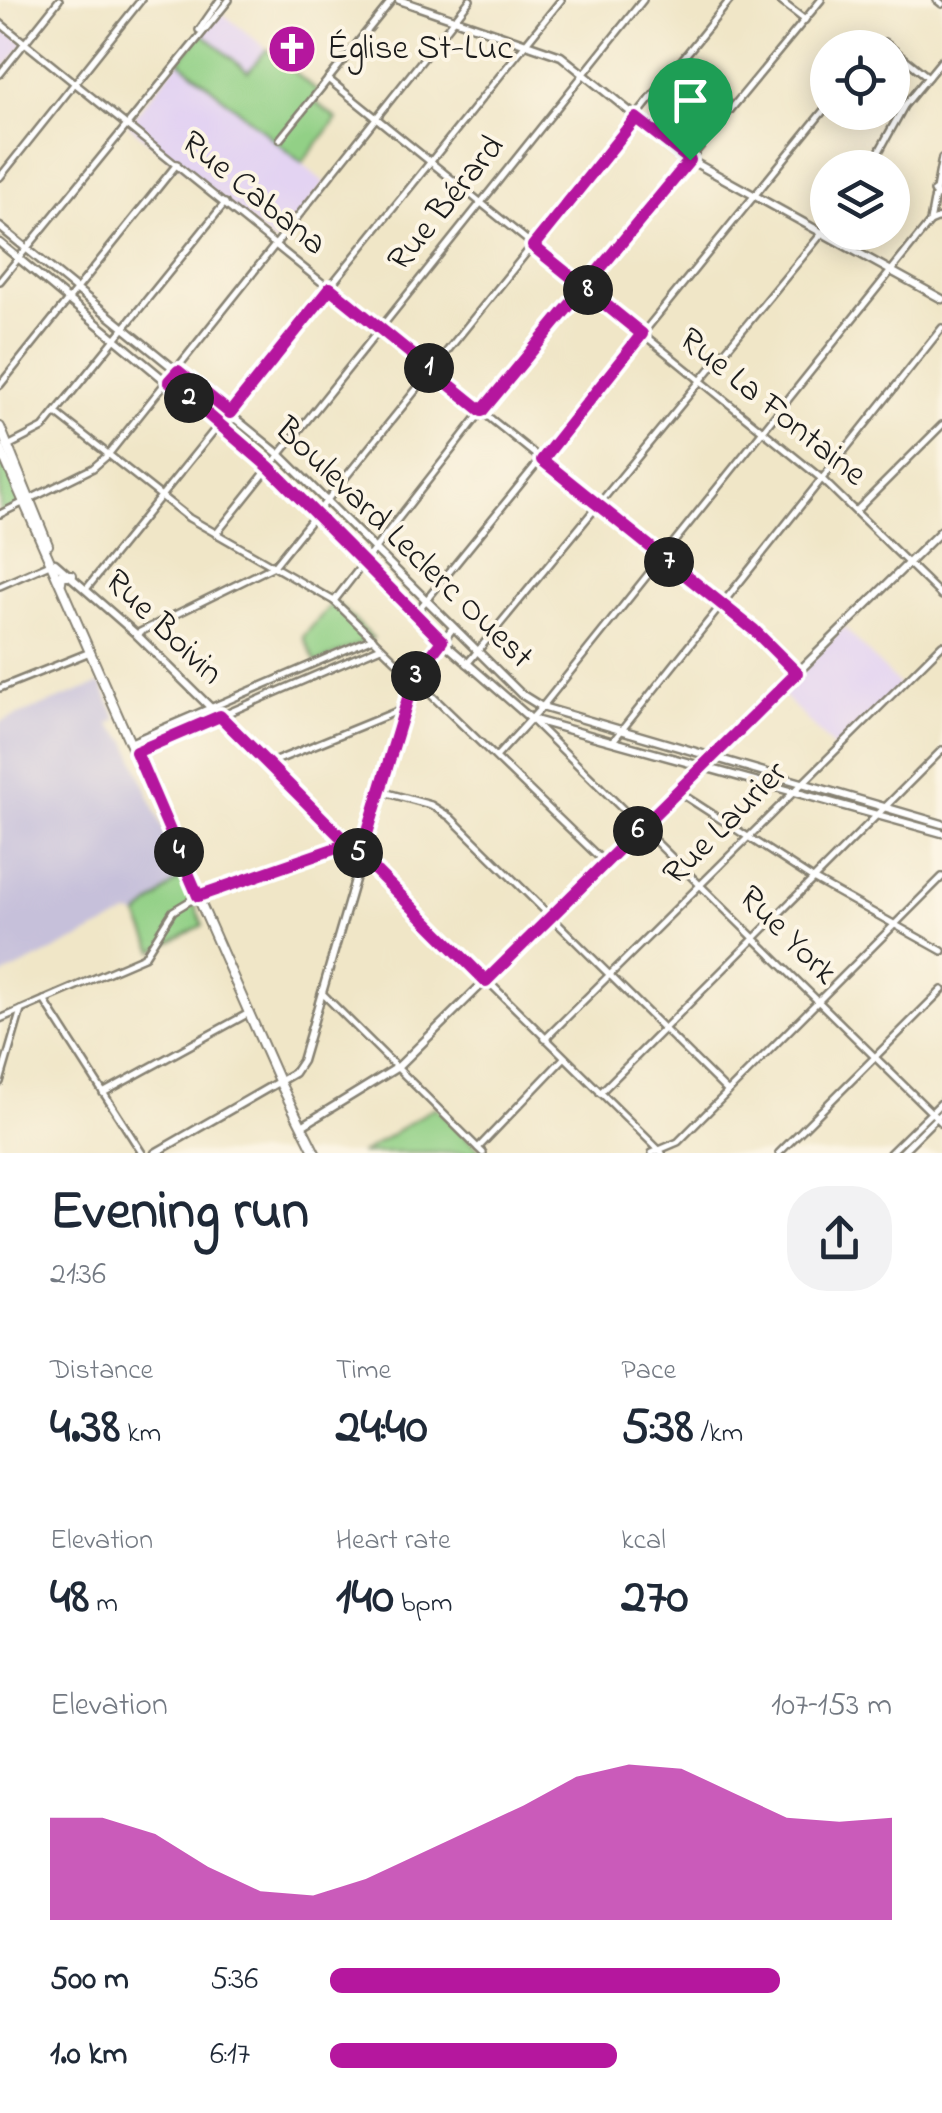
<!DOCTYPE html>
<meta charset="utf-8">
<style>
body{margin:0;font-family:"Indie Flower",sans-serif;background:#f2f2f3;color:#1f2937;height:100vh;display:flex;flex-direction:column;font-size:38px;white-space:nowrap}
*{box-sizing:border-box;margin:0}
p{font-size:32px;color:#747a83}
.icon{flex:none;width:55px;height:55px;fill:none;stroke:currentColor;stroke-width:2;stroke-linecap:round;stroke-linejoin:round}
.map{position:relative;height:1153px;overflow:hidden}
.panel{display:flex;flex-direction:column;background:#fff;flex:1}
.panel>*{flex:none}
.fabs{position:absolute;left:810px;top:30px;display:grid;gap:20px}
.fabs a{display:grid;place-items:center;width:100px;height:100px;border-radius:50%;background:#fff;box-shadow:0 5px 25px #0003;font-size:50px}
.pin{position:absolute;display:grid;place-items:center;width:85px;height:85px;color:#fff;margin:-102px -42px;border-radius:50% 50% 50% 0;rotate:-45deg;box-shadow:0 0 10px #0007}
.pin .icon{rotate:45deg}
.km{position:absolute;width:50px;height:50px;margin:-25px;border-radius:50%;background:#222;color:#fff;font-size:28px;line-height:50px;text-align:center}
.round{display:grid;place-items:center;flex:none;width:105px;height:105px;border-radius:40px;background:#f2f2f3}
.headline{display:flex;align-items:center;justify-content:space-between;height:170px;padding:0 50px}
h1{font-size:55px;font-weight:800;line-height:75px}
.stats{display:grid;grid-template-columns:repeat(3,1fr);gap:15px;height:170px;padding:10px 50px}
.stats div{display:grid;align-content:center}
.stats b{font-size:50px;font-weight:800}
.stats small{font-size:28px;font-weight:400}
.stats p{font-size:28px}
.chart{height:280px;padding:20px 50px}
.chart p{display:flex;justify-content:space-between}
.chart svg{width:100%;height:180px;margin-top:10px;fill:#b5179e;opacity:.7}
ul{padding:0 50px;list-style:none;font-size:32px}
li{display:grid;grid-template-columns:160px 120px 1fr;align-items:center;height:75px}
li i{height:25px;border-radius:12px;background:#b5179e}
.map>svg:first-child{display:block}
</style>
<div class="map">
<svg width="942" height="1153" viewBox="0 0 942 1153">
<rect width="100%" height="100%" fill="#fcf5e5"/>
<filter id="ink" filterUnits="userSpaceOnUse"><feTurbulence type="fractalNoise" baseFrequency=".01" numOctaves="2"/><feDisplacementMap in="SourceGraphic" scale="20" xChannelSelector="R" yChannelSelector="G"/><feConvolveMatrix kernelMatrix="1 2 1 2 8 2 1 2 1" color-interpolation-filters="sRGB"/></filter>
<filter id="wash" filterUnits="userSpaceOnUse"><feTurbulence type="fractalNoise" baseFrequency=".0048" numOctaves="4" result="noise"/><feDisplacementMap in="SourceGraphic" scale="40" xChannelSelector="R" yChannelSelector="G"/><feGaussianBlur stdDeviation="2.25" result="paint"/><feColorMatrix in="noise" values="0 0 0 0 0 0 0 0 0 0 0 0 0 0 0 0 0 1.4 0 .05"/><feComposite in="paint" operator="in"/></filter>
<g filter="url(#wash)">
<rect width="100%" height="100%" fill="#f0e6c7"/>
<g fill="#e3d3f2">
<polygon points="221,12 267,49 248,72 202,33"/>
<polygon points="0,23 25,43 0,74"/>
<polygon points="179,61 325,183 276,244 128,125"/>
<polygon points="844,627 900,686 836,750 779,691"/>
</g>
<polygon fill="#c6c0da" points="101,683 117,720 109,724 127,741 182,876 138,916 129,914 0,977 0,722"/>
<g fill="#92d086" stroke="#577651" stroke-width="2.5">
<polygon points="202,33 248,72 267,49 318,92 313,100 337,119 302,163 179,61"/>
<polygon points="0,450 24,504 0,514"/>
<polygon points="334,601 373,638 316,663 303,637"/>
<polygon points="182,876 203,925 154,951 138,916"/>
<polygon points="435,1107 483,1153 362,1153"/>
</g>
</g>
<g filter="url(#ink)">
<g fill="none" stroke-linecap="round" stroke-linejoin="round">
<g stroke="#868172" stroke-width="10">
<g id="minor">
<polyline points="779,0 805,20"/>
<polyline points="937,0 942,4"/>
<polyline points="0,23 754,631 797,673"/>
<polyline points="199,30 220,0"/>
<polyline points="874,48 884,42 928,77"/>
<polyline points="0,74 59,0"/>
<polyline points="328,79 822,479 942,596"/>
<polyline points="280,139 392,0"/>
<polyline points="870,168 904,106 942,60"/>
<polyline points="0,177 141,0"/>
<polyline points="934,191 942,199"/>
<polyline points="930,222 942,158"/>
<polyline points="0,281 229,0"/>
<polyline points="0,385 177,164"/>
<polyline points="56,413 189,518 334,601 605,863"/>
<polyline points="8,446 43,428 225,203"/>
<polyline points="857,510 942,425"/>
<polyline points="0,514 93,468 108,455 470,0"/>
<polyline points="216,534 643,0"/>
<polyline points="0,586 52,563"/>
<polyline points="87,588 561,0"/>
<polyline points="334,601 482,411 821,0"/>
<polyline points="415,614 828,105"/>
<polyline points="136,634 274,566 730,0"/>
<polyline points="467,664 828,226"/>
<polyline points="0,688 90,652"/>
<polyline points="533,721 942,1123"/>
<polyline points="613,741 942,328"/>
<polyline points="131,742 373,638"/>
<polyline points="135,753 381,647"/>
<polyline points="496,757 542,707 930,222 942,217"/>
<polyline points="268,764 405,708"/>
<polyline points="380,791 431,805 450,817 728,1092"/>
<polyline points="677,791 813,879 942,951"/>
<polyline points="361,856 662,1153"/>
<polyline points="322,993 483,1153"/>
<polyline points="44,1000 142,1153"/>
<polyline points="0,1019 144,957 173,911 198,896 348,843"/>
<polyline points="545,1039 942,645"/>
<polyline points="0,1082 21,1010"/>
<polyline points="103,1093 249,1013"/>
<polyline points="600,1093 942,750"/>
<polyline points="478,1148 564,1058"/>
<polyline points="652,1153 678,1142 942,877"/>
<polyline points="779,1153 942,990"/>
<polyline points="890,1153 942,1102"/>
<polyline points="901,1153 942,1112"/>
</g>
</g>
<g stroke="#868172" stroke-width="11">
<g id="tertiary">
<polyline points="399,0 561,56 690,160 942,299"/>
<polyline points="0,227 280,455 521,694 542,707 942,824"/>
<polyline points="0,243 269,467 442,641 531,719 942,833"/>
<polyline points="55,563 136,634 361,856"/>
<polyline points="302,1126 398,1067 942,530"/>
<polyline points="155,1153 294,1073 302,1061 414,678 452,629"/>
</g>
</g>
<g stroke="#868172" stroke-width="12">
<g id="primary">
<polyline points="0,427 48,545"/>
<polyline points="0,448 279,1081 315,1153"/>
<polyline points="61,582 62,575 72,575"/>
</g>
</g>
<use href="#minor" stroke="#fff" stroke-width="5"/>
<use href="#tertiary" stroke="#fff" stroke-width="6"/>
<use href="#primary" stroke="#fff" stroke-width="8"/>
</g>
</g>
<g fill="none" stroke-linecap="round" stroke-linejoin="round" filter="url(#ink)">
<g stroke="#fff" stroke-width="20">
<polyline id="route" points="690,160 482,411 330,288 230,413 178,371 169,381 269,467 442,641 414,678 367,834 348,844 198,896 136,752 220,716 344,840 361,856 486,981 797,673 754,630 542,460 642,334 533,246 636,118 690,160"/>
</g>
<use href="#route" stroke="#b5179e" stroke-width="12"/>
</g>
<defs>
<g id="church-disc" transform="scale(2.5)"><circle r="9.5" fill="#b5179e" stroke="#fcf5e5"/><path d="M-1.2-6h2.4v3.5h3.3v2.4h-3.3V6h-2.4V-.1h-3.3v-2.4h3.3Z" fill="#fff"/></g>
</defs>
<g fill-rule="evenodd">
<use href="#church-disc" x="292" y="49"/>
</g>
<g text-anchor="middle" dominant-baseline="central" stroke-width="8" stroke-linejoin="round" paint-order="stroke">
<g font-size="35" fill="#1c1c1c" stroke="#fcf5e5" text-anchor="start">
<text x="327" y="49">Église St-Luc</text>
</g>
<g font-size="35" fill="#1c1c1c" stroke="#fcf5e5">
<text transform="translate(253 194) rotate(39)">Rue Cabana</text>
<text transform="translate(447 204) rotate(-51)">Rue Bérard</text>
<text transform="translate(772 408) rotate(39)">Rue La Fontaine</text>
<text transform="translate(403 544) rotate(44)">Boulevard Leclerc Ouest</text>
<text transform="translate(163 628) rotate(44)">Rue Boivin</text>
<text transform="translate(726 824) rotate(-45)">Rue Laurier</text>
<text transform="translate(787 936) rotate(45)">Rue York</text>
</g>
</g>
</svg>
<div class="fabs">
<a><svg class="icon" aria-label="locate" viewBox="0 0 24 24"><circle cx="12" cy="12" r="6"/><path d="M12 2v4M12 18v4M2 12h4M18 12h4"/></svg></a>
<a><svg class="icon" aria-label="layers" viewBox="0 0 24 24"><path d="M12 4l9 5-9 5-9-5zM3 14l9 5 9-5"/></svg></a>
</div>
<div class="pin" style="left:690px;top:160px;background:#1e9e55"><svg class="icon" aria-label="arrive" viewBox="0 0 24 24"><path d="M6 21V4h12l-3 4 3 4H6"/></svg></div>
<b class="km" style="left:429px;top:368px">1</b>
<b class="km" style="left:189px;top:398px">2</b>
<b class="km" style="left:416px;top:676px">3</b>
<b class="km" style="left:179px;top:852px">4</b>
<b class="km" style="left:358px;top:853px">5</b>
<b class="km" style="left:638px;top:831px">6</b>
<b class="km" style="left:669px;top:562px">7</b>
<b class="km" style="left:588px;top:290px">8</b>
</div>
<section class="panel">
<div class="headline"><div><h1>Evening run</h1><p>21:36</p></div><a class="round"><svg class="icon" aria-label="share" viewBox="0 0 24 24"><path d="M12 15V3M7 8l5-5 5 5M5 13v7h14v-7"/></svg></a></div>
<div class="stats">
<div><p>Distance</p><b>4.38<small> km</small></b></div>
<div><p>Time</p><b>24:40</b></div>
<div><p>Pace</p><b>5:38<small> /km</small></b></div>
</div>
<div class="stats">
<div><p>Elevation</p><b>48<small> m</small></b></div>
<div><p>Heart rate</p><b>140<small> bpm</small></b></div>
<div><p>kcal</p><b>270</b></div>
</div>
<div class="chart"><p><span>Elevation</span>107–153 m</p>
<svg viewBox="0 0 160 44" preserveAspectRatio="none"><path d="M0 44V19L10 19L20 23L30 31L40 37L50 38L60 34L70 28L80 22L90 16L100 9L110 6L120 7L130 13L140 19L150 20L160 19V44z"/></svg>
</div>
<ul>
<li><b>500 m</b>5:36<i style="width:80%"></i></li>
<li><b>1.0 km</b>6:17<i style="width:51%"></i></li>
</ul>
</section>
